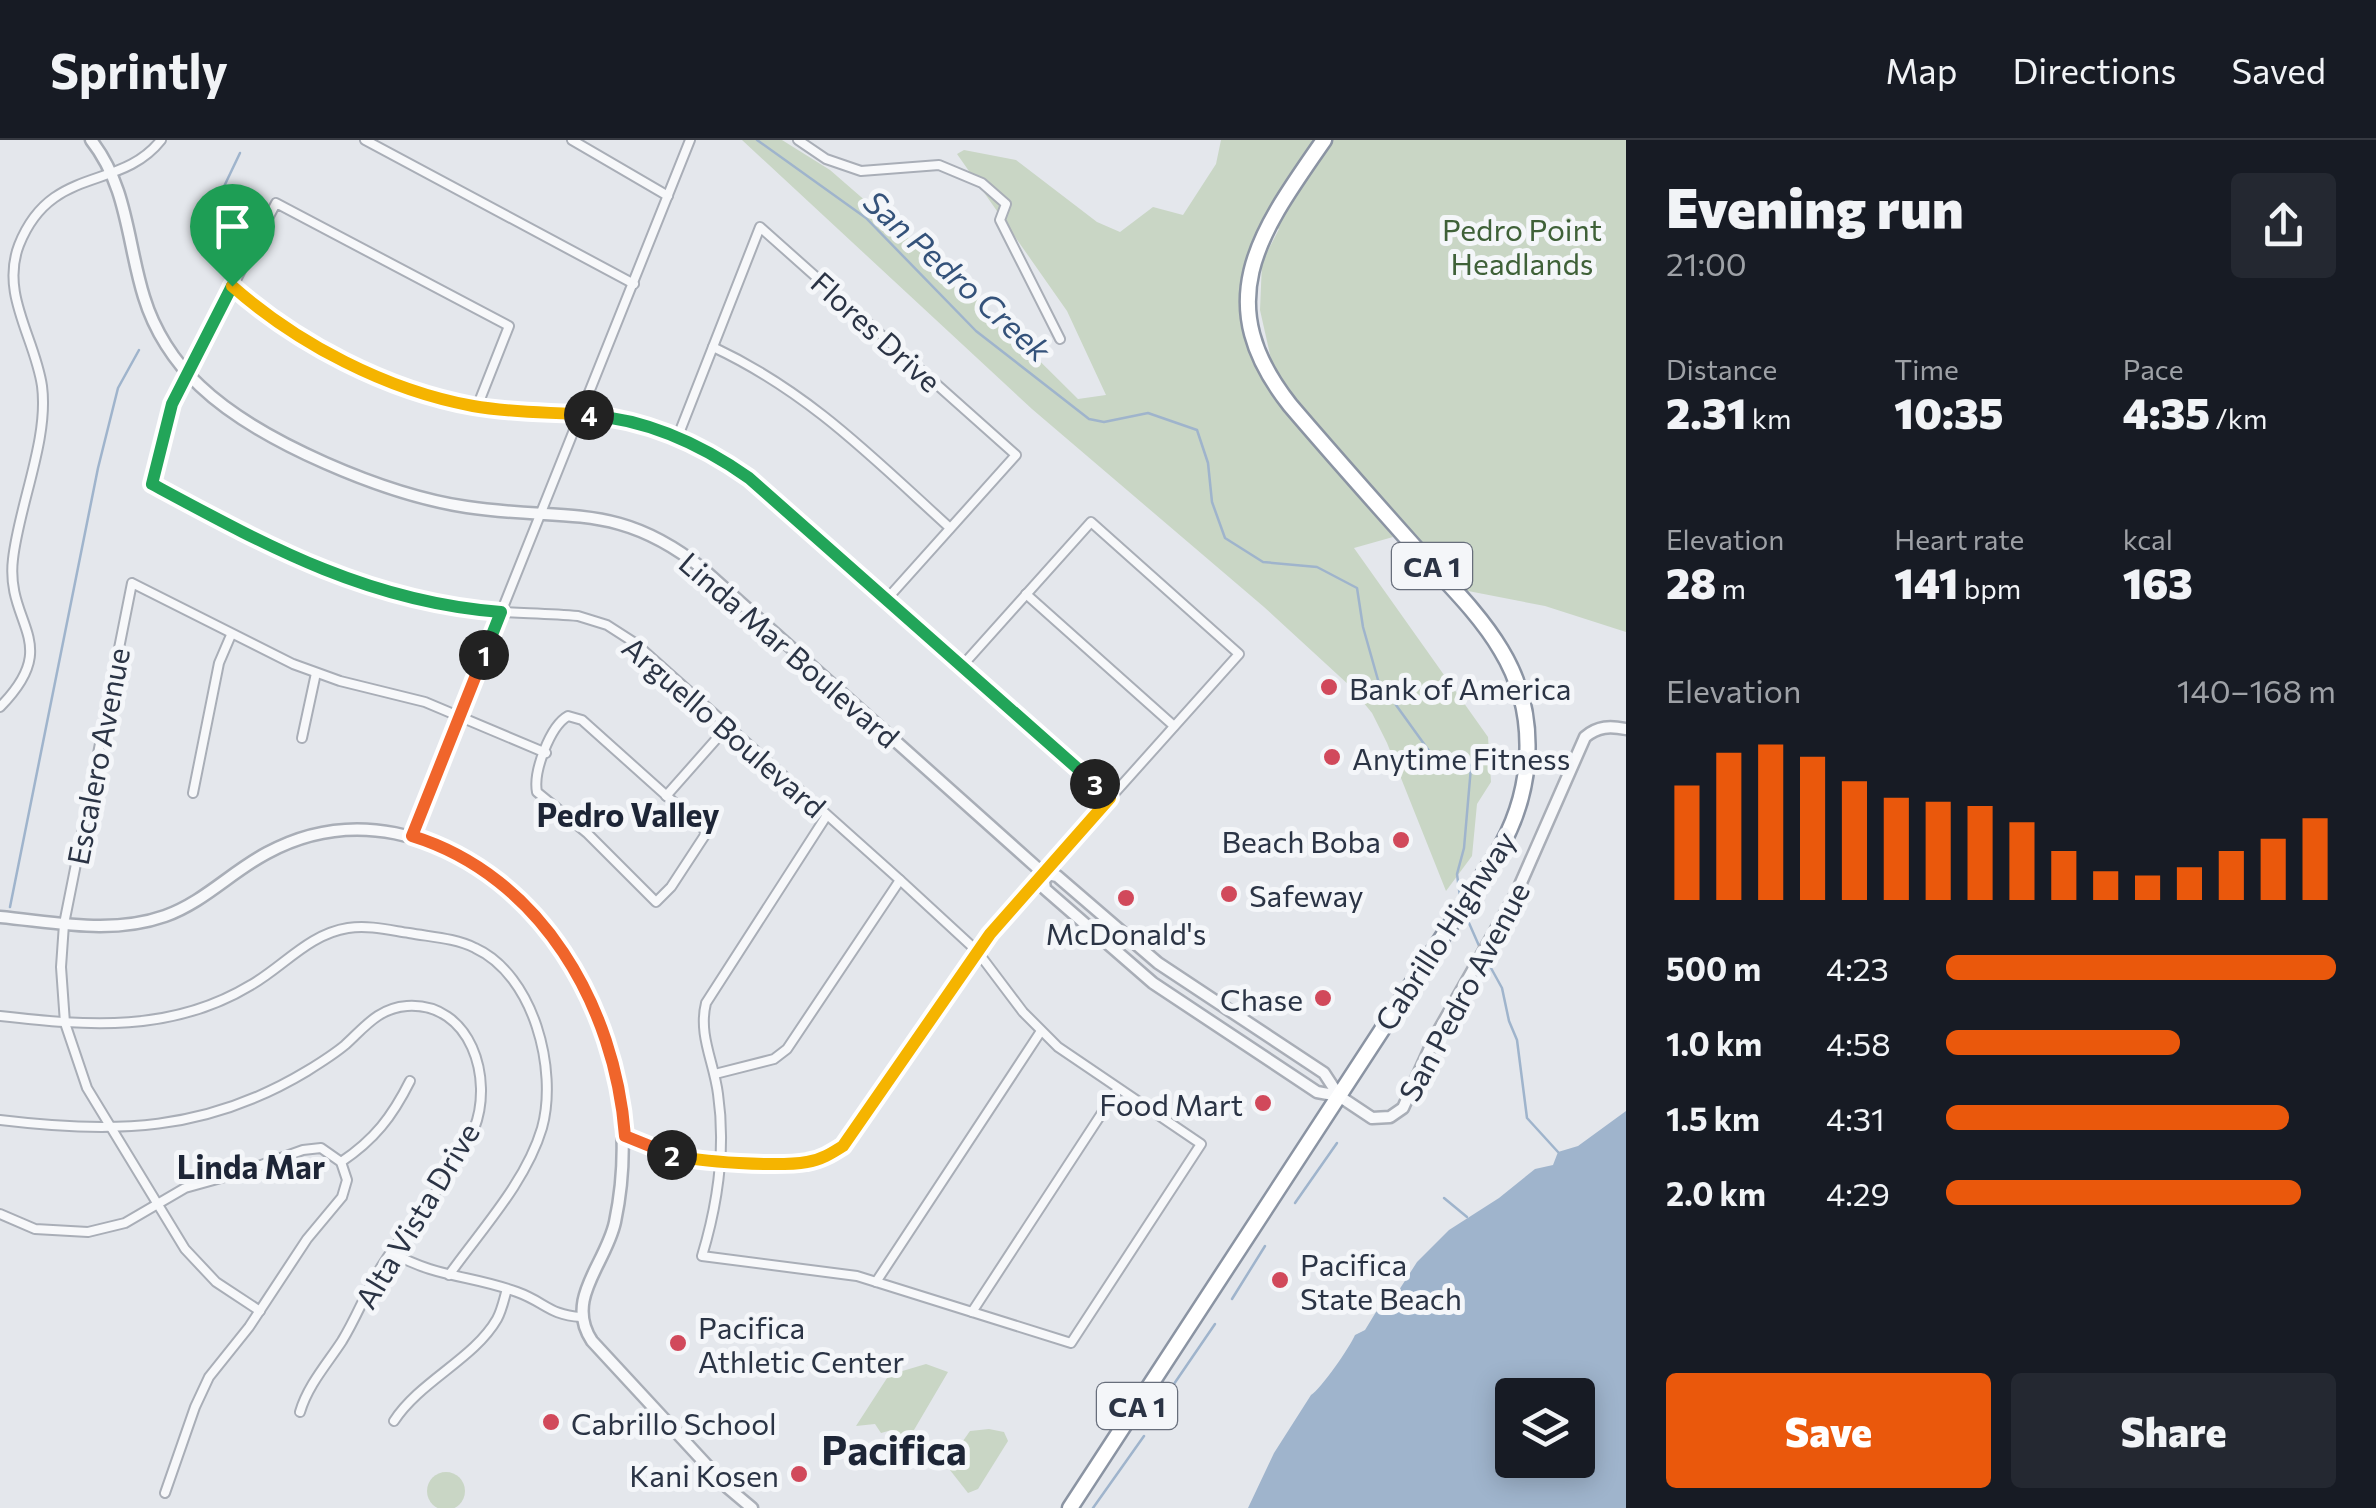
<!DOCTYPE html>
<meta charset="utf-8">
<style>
body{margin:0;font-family:Commissioner,sans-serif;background:#242831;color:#f1f3f6;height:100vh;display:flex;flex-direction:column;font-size:38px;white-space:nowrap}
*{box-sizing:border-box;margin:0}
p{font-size:32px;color:#9ea1a6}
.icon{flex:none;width:55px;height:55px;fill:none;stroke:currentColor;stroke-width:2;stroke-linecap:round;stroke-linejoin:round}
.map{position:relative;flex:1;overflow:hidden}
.side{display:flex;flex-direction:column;background:#171b24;width:750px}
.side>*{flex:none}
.controls{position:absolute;left:1495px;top:1238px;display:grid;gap:20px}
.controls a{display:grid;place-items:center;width:100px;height:100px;border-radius:10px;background:#171b24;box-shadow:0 5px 25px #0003;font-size:50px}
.pin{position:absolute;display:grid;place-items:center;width:85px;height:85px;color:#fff;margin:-102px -42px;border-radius:50% 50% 50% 0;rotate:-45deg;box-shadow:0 0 10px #0007}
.pin .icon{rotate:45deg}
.km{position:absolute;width:50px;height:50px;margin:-25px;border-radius:50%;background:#222;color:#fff;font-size:28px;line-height:50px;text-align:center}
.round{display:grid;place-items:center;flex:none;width:105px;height:105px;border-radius:10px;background:#242831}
.headline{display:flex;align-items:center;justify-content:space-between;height:170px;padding:0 40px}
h1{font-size:55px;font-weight:800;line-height:75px}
.metrics{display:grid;grid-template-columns:repeat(3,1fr);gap:15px;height:170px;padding:10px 40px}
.metrics div{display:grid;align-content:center}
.metrics b{font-size:42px;font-weight:800}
.metrics small{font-size:28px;font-weight:400}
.metrics p{font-size:28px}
.chart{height:280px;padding:20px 40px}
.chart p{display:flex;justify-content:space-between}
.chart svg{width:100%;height:180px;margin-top:10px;stroke:#ea580c;stroke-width:6}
.action{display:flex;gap:20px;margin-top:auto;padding:20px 40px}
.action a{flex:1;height:115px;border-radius:10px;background:#ea580c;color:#fff;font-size:40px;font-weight:800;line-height:115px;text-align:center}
.action a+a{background:#242831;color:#f1f3f6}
ul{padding:0 40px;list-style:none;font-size:32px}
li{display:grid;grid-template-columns:160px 120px 1fr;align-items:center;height:75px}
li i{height:25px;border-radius:12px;background:#ea580c}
header{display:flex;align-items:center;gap:60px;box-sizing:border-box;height:140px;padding:0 50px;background:#171b24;border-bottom:2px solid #363941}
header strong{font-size:48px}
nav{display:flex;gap:55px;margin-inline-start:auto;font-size:35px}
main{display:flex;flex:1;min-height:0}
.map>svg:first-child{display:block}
</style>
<header>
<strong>Sprintly</strong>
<nav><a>Map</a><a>Directions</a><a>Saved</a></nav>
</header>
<main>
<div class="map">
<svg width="1626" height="1368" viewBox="0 0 1626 1368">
<rect width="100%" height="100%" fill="#e4e7ec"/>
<g fill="#c9d6c5">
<polygon points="742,0 782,0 830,30 967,149 1078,259 1106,255 1067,171 957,14 964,10 1016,20 1097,82 1120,92 1153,67 1183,75 1216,24 1221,0 1316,0 1258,87 1242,165 1257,225 1316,306 1393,397 1354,408 1488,597 1491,642 1477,664 1472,716 1446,751 1387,603 1372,573 1350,546 1264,467 1032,269"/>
<polygon points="1323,0 1626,0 1626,492 1545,466 1463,450 1329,302 1273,228 1260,170 1262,122 1279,89 1267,82"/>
<polygon points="926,1224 948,1232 904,1307 902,1297 892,1290 881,1293 875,1284 856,1286 889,1235"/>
<polygon points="989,1289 1004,1292 1008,1301 978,1349 968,1353 946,1325 970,1291"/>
<circle cx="446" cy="1351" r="19"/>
</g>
<path fill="#9fb4cc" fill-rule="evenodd" d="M1626,971V1368H1248L1274,1313L1311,1255C1321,1249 1350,1207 1355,1195L1365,1190L1376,1172L1392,1161L1417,1122L1449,1090L1499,1058L1535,1029L1553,1025L1558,1012L1578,1006ZM1512,1255H1578V1320H1512Z"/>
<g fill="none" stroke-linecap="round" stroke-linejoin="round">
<g stroke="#9fb4cc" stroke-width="2.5">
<polyline points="757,0 866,78 976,191 1089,279 1104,282 1148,273 1197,290 1208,323 1212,362 1225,398 1263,422 1317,427 1357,448 1363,487 1378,540 1432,615 1448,620 1465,617 1471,627 1464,708 1457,734 1460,757"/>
<polyline points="208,80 240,13"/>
<polyline points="10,767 98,328 118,248 139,210"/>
<polyline points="1465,774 1480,808"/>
<polyline points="1486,819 1502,848 1509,881 1517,900 1527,978 1558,1012"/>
<polyline points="1444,1058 1467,1077"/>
<polyline points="1295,1063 1337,1003"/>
<polyline points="1232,1159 1265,1106"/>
<polyline points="1163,1260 1215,1184"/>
<polyline points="1093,1368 1144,1296"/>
</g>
<g stroke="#a9aeb7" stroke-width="12">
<g id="minor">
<polyline points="365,0 634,144"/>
<polyline points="572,0 668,56"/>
<polyline points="798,0 826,19 861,31 939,25 982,43 1006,64 1000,80 1060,199"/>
<path d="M232,146C299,204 387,251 475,266C517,274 561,271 604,276C669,285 722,317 773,357L1110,658"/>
<path d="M713,207C809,252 873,318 950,388"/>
<path d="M477,267L509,186L276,63L172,263L153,344C245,394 336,446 440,465C486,474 532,472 578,476L607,485L635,503L900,740L977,811L1023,872L1058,907L1201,1004L1071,1203L857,1136L702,1116C718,1063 726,1009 718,954C714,922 698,895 706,863L827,675"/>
<polyline points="678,296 760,87 1016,315 886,460"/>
<polyline points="1026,454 1174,586"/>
<polyline points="962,526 1091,382 1239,514 1043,733"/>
<path d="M0,567C64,502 5,485 13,419C19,365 49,299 42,246C35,198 0,154 19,105C51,24 120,52 161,0"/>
<path d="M568,576L582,580L707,692L671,747L656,762L587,693L537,652C533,632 550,586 568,576Z"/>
<polyline points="302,598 316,533"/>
<polyline points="193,653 219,523 231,495"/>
<polyline points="666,656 727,587"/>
<polyline points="412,695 690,0"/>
<path d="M0,876C88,886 172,893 251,845C284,826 309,794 348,788C369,785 389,790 409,793C431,797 455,798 475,808C534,835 558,930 542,988C526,1042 481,1090 449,1135"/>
<polyline points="715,934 774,919 787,909 900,740"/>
<path d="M0,980C114,994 206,992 307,931C320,923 333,915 345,905C364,888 378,868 407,866C471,862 494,939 474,989C454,1037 414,1077 385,1121C368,1146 358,1175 342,1201C327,1224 308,1245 300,1272"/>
<path d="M341,1022C374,1000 392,977 410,941"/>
<polyline points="0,1074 35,1089 88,1092 125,1083 185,1048 239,1033 303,1010 321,1008 341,1022 347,1040 342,1057 307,1099 249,1187 209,1237 195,1267 165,1353"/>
<path d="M391,1112C436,1138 471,1135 517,1152C545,1162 549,1175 581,1177"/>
<polyline points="876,1142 1041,891"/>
<polyline points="260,1171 216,1142 185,1109 87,948 65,883 61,827 64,784 132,443 293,524 340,541 425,562 546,613"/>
<polyline points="972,1172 1117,950"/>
<path d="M394,1281C420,1241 474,1219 497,1179C502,1170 504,1159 507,1149"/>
</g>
</g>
<g stroke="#a9aeb7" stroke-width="15">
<g id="tertiary">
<path d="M91,0C128,47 127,103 144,157C154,190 174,222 200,246C259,302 386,355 467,367C565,382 617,360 703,429L1043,733L1057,736L1158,823L1324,933L1339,956L1372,978L1390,977L1403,968L1434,899L1516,754L1585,597C1598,586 1610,586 1626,589"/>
<polyline points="1043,734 1045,749 1153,843 1317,952 1339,956"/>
<path d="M0,777C55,782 111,795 165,776C204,762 231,732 267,713C352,667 442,693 511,753C604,833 640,964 615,1082C606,1124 564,1159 592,1201L727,1347L752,1368"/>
<path d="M625,996C642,1002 658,1011 676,1016C706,1023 804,1029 830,1014C842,1008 849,998 857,987L984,801L1043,733"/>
</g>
</g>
<g stroke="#8b94a3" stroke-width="19">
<path id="trunk" d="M1070,1368L1496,715C1534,653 1540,574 1501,510C1478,471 1442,438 1412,404C1371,358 1330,312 1290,265C1208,161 1260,92 1324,0"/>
</g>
<use href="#minor" stroke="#f7f8fa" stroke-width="8"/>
<use href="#tertiary" stroke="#f7f8fa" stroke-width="10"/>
<use href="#trunk" stroke="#fff" stroke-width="14"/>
</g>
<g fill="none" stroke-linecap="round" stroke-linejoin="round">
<g stroke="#fff" stroke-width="20">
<path id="split-1" d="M232,146L172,264L152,344C267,406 368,462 501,472L484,515"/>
</g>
<g stroke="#fff" stroke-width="20">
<path id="split-2" d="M484,515L412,696C541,736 615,866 625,996L672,1015"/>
</g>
<g stroke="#fff" stroke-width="20">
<path id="split-3" d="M672,1015C699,1022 779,1027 807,1022C821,1020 832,1013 843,1006L990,794L1110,658L1095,644"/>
</g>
<g stroke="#fff" stroke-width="20">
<path id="split-4" d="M589,275C649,280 701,304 749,338L1095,644"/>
</g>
<g stroke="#fff" stroke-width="20">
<path id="split-5" d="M232,146C298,204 386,250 473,266C511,273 551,272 589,275"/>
</g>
<use href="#split-1" stroke="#22a559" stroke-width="12"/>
<use href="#split-2" stroke="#f0652b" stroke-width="12"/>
<use href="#split-3" stroke="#f5b400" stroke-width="12"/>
<use href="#split-4" stroke="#22a559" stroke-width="12"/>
<use href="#split-5" stroke="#f5b400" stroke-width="12"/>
</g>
<g fill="#d1495b" stroke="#f4f6f9" stroke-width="4">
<circle cx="1329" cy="547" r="10"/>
<circle cx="1332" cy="617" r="10"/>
<circle cx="1401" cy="700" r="10"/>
<circle cx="1229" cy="754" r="10"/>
<circle cx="1126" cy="758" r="10"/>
<circle cx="1323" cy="858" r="10"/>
<circle cx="1263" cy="963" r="10"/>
<circle cx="1280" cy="1140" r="10"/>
<circle cx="678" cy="1203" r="10"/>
<circle cx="551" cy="1282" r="10"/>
<circle cx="799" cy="1334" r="10"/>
</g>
<g text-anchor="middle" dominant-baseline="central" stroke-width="10" stroke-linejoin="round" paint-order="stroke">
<g fill="#f4f6f9" stroke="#676e7b" stroke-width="2.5">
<rect x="1392" y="403" width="80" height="46" rx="8"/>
<rect x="1097" y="1243" width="80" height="46" rx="8"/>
</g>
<g font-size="28" font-weight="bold" fill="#2b3445">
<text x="1432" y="426">CA 1</text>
<text x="1137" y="1266">CA 1</text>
</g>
<g font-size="30" fill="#3f6138" stroke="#f4f6f9">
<text x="1522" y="88">Pedro Point<tspan x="1522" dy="34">Headlands</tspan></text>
</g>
<g font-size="30" fill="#2b3445" stroke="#f4f6f9">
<text transform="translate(877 191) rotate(42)">Flores Drive</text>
<text transform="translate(790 509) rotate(41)">Linda Mar Boulevard</text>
<text transform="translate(725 586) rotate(41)">Arguello Boulevard</text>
<text transform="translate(97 616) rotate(-79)">Escalero Avenue</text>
<text transform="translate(1444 790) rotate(-57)">Cabrillo Highway</text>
<text transform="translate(1463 851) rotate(-62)">San Pedro Avenue</text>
<text transform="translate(416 1075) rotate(-59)">Alta Vista Drive</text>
</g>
<g font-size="30" fill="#2b3445" stroke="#f4f6f9" text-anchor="start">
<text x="1349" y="547">Bank of America</text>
<text x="1352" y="617">Anytime Fitness</text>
<text x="1381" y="700" text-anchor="end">Beach Boba</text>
<text x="1249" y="754">Safeway</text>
<text x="1126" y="792" text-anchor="middle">McDonald's</text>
<text x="1303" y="858" text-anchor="end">Chase</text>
<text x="1243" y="963" text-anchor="end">Food Mart</text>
<text x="1300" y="1123">Pacifica<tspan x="1300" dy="34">State Beach</tspan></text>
<text x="698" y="1186">Pacifica<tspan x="698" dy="34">Athletic Center</tspan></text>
<text x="571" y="1282">Cabrillo School</text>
<text x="779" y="1334" text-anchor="end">Kani Kosen</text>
</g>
<g font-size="32" font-style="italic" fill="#34527a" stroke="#f4f6f9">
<text transform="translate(958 135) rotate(42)">San Pedro Creek</text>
</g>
<g font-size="32" font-weight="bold" fill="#1d2536" stroke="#f4f6f9">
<text x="628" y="674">Pedro Valley</text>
<text x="251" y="1026">Linda Mar</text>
</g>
<g font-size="40" font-weight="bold" fill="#1d2536" stroke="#f4f6f9">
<text x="894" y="1308">Pacifica</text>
</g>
</g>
</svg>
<div class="controls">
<a><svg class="icon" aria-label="layers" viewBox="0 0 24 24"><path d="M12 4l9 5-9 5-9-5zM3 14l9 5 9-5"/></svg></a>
</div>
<div class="pin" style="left:232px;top:146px;background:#1e9e55"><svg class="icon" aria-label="arrive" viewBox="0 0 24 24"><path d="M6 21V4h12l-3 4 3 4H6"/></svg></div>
<b class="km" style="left:484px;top:515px">1</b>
<b class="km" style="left:672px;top:1015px">2</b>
<b class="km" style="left:1095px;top:644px">3</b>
<b class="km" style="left:589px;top:275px">4</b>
</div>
<section class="side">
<div class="headline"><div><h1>Evening run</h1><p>21:00</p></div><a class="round"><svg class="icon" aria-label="share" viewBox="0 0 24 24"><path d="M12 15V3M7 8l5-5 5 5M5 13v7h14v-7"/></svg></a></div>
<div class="metrics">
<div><p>Distance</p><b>2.31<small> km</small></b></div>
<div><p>Time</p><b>10:35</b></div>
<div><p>Pace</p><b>4:35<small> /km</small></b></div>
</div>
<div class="metrics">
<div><p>Elevation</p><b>28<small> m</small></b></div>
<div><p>Heart rate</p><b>141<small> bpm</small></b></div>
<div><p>kcal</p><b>163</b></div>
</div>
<div class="chart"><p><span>Elevation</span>140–168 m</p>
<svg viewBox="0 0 160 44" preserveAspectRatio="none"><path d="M5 44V16M15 44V8M25 44V6M35 44V9M45 44V15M55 44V19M65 44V20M75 44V21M85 44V25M95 44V32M105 44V37M115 44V38M125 44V36M135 44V32M145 44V29M155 44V24"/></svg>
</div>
<ul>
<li><b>500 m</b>4:23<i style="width:100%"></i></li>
<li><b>1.0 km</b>4:58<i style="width:60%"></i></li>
<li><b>1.5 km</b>4:31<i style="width:88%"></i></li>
<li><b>2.0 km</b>4:29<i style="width:91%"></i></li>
</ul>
<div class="action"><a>Save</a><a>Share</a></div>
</section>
</main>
